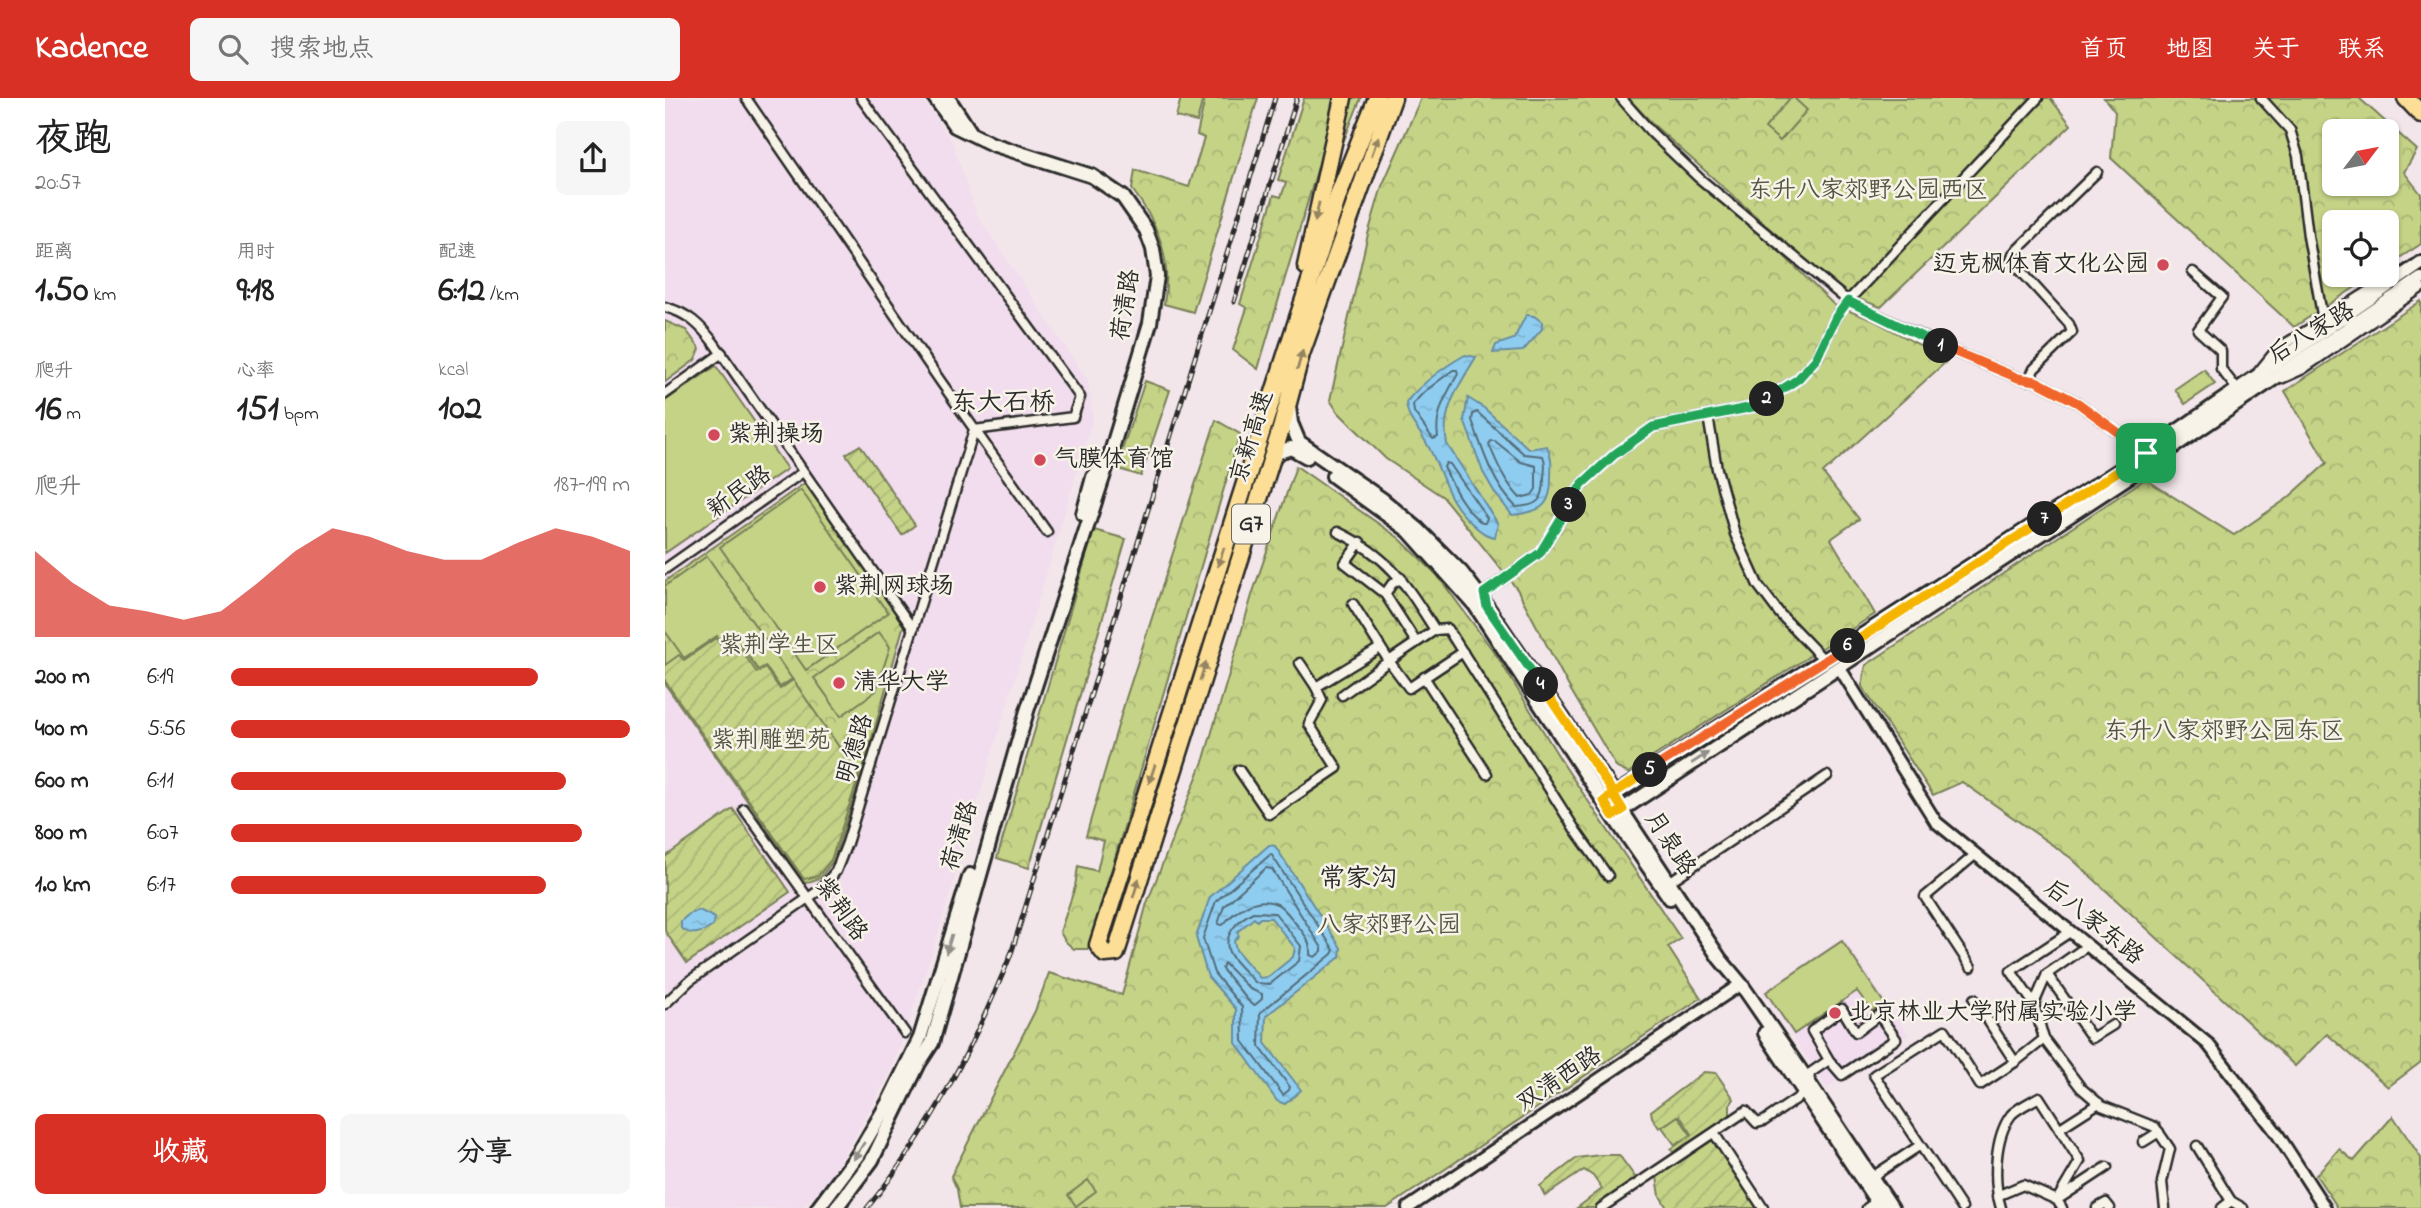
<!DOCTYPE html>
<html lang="zh">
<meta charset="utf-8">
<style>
body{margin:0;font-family:"Indie Flower","LXGW WenKai TC",sans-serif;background:#f6f6f6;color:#222;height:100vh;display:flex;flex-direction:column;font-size:26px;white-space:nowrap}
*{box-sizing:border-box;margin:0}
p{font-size:23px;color:#767676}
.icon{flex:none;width:38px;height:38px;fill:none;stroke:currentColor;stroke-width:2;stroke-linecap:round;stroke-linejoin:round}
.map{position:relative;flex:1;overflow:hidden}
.side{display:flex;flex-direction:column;background:#fff;width:665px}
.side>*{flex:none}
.needle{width:46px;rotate:58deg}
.controls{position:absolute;left:1657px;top:21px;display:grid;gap:14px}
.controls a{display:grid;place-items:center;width:77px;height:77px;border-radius:10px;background:#fff;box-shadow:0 2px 5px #0004;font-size:35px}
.pin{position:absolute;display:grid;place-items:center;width:60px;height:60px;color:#fff;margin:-30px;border-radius:14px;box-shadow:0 4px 10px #0006}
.km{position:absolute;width:35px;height:35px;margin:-18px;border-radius:50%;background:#222;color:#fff;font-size:19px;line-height:35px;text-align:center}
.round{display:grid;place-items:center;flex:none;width:74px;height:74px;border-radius:10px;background:#f6f6f6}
.headline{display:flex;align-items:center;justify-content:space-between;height:119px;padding:0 35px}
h1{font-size:38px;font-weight:700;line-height:52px}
.stats{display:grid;grid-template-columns:repeat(3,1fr);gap:10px;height:119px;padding:7px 35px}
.stats div{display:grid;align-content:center}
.stats b{font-size:35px;font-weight:700}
.stats small{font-size:19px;font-weight:400}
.stats p{font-size:19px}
.chart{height:196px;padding:14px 35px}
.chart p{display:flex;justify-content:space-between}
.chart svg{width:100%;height:126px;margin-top:7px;fill:#d93025;opacity:.7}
.action{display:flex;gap:14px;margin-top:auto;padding:14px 35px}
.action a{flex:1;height:80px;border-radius:10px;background:#d93025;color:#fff;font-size:28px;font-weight:700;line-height:80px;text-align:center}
.action a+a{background:#f6f6f6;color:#222}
ul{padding:0 35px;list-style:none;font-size:23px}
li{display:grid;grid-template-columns:112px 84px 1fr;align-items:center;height:52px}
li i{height:18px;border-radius:9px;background:#d93025}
header{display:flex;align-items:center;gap:42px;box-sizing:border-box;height:98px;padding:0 35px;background:#d93025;color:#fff}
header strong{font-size:33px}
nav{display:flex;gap:38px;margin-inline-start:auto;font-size:24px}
.search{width:490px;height:63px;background:#f6f6f6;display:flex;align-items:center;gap:18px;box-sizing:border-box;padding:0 24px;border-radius:10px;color:#767676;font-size:26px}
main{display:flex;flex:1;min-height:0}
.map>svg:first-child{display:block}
</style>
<header>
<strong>Kadence</strong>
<div class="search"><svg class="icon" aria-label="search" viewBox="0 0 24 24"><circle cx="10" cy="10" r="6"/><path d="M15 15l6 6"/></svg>搜索地点</div>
<nav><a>首页</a><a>地图</a><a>关于</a><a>联系</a></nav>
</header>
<main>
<section class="side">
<div class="headline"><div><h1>夜跑</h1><p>20:57</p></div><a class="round"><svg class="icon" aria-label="share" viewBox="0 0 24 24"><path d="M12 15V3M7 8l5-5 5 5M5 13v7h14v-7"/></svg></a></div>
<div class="stats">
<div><p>距离</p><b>1.50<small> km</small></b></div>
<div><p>用时</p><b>9:18</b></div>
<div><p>配速</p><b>6:12<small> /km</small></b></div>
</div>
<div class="stats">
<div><p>爬升</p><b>16<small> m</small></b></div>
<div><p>心率</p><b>151<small> bpm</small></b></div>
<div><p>kcal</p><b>102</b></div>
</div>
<div class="chart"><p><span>爬升</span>187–199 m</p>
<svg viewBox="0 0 160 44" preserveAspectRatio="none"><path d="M0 44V14L10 25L20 33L30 35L40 38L50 35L60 25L70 14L80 6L90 9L100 14L110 17L120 17L130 11L140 6L150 9L160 14V44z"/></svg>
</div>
<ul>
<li><b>200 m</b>6:19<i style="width:77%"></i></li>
<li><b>400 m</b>5:56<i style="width:100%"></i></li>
<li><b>600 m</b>6:11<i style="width:84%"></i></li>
<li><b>800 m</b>6:07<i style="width:88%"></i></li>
<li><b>1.0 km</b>6:17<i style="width:79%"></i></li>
</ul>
<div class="action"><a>收藏</a><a>分享</a></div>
</section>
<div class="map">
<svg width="1756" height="1110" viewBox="0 0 1756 1110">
<defs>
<pattern id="forest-crowns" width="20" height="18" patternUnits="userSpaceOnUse" patternTransform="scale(1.75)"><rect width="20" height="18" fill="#c5d387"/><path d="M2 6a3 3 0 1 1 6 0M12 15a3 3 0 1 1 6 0" fill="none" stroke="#a9b575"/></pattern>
<pattern id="garden-furrows" width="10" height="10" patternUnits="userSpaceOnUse" patternTransform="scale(1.75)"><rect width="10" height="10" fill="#c5d387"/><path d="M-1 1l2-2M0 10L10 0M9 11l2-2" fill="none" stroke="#a9b575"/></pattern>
<pattern id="water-ripples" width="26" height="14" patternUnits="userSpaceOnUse" patternTransform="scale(1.75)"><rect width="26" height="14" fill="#8fcdf0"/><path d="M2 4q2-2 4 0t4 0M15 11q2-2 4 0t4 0" fill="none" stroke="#7cb0ce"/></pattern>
</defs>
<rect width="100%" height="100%" fill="#f3e6eb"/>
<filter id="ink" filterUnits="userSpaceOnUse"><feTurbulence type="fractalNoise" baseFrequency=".0143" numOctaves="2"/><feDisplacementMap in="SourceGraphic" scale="14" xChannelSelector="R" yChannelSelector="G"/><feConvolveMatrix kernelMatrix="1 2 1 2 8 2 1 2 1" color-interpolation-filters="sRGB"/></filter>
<g filter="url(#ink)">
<g fill="#f1dded">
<polygon points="0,0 257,0 288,46 312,117 423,283 428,321 269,849 240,935 224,977 169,1075 138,1110 0,1110"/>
<polygon points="1178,839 1243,936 1162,990 1097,894"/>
</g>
<g fill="url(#forest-crowns)" stroke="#787f59" stroke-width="2" fill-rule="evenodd">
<path d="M540,0H593L528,214L499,206C507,160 494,127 467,91L470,72L524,89L539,40L532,37Z"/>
<polygon points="639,0 696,0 673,57 656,59 593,271 568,252 582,210 575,206 609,97 616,99 621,85 613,82"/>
<polygon points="756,0 958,0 1169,207 1210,223 1283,262 1158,375 1194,421 1166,441 1210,516 963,675 952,670 904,589 852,491 778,399 721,361 673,314 665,302 703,136 717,88"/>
<polygon points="963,0 1385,0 1406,27 1216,209 1177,195 991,29"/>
<path d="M1439,0H1694L1752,52L1739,74L1756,96V146L1722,168V124H1670V177H1709L1629,229L1446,60L1450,14ZM1670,33H1722V86H1670Z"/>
<polygon points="1756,203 1756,964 1723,989 1662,936 1630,968 1406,760 1297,684 1268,697 1197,588 1201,567 1480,381 1569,437 1623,400 1662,365 1620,293"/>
<polygon points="0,223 21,232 35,251 30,262 0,284"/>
<polygon points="480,283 505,292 476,378 451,370"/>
<polygon points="551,322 575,336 423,851 409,851 400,843 395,834 410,789 413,768 432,773 439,743 421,738 461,600"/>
<polygon points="631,368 734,440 772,477 832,558 899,667 1016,841 1003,849 1036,900 722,1110 295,1110 292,1091 286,1078 370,913 384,875 457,897 482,805 539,661 588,494"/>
<polygon points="140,385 239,526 198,672 168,763 155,780 140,785 0,586 0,483"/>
<polygon points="429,432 461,441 364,770 332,760"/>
<polygon points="1728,1018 1756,1060 1756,1110 1673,1110 1651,1077 1674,1051 1689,1063"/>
</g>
<g fill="url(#garden-furrows)" stroke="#787f59" stroke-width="2">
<polygon points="195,347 250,427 237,437 181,356"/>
<polygon points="51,540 63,557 75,550 92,575 100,570 115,591 128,582 194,678 166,762 153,778 139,781 0,583 0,567 14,557 19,562"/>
<polygon points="68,711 125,794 22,865 0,833 0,759"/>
<polygon points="1039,974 1051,975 1069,1001 1065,1007 1065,1021 1015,1054 1008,1054 1006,1051 1027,1036 1015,1018 994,1030 987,1019 986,1013"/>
<polygon points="1047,1041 1053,1045 1096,1110 1002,1110 995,1098 992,1079"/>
<polygon points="935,1057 954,1057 973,1083 932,1110 912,1110 937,1091 928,1078 919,1072 880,1098 875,1088 912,1060"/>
</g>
<g fill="#c5d387" stroke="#787f59" stroke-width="2">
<polygon points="516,0 538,0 532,24 511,19"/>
<polygon points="1125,0 1129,0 1142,12 1115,43 1100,30"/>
<polygon points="51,268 122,371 0,455 0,303"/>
<polygon points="1539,271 1550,286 1520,306 1510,291"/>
<polygon points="136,392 223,515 141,572 55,449"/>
<polygon points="42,458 127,581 115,589 100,568 93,572 75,546 63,554 52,538 19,560 0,533 0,488"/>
<polygon points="214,534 225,549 211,593 176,618 149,580"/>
<polygon points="1177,843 1219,905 1207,913 1192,893 1129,936 1101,894"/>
<polygon points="1013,1018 1026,1037 1010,1047 997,1029"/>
<polygon points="423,1082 431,1093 411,1108 403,1097"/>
</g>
<g fill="url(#water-ripples)" stroke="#678ca1" stroke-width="2" fill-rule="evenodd">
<polygon points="861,217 869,218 877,224 877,231 858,253 828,255 831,247 849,241"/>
<path d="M800,257L811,259C795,286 775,313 782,346L833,426L830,439C822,438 818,435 812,430C779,403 781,379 762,346C754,331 742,322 741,304C758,284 777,270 800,257Z"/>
<path d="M803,300L819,310L864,351L882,348C888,363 886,367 886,381C886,410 874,414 847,417L830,395L818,374L799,322Z"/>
<path d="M604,747L610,748L676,850L675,859L601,918L600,945L636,992L620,1006L612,1003L571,945V911L543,879L531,839L545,799ZM589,820L592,823L595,820H606L630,850L628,859L603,879L595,880L571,852L569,843L574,838L572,834Z"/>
<path d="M34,812L50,820L48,828C37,835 27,839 16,830V823L24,816Z"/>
</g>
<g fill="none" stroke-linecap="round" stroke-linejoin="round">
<g stroke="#536c7a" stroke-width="2">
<path d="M788,272H792L793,276C782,295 769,316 773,339L768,341L749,314L748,306L759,294Z"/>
<path d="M812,314L859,356L878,358C882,366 879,373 879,381C879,403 872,408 851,409C827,385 818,353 807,322L808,316Z"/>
<path d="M826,343H830L856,364L871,368V391L867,397L855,400C840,384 832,366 824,346Z"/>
<path d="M781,365L785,366L822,420L820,425H817C798,410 789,391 779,369Z"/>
<polygon points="606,756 669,852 667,856 595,915 594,948 625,989 624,992 618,997 578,943 577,909 549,875 538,840 551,803"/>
<path d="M601,770L607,771L657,850V853L650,859L645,857C646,843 640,837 632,827C626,820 620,810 612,806C592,797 570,812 558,827L553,826L559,808Z"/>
<path d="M588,814L610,815L636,848L634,863L605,886L591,885C583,876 569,865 564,854C557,837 574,821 588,814Z"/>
<polygon points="559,865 585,891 597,896 597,901 590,907 586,906 557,871"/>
</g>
<g stroke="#2b2b2b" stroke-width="13">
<g id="minor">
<polyline points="81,0 276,284 382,434"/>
<polyline points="196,0 415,299 408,319 309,332"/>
<polyline points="956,0 986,34 1034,80 1183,203 1288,253 1353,280 1371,283 1413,305 1481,355"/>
<polyline points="1596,0 1625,32 1633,58 1643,138 1658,222"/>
<polyline points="1528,174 1557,199 1533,232 1556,253 1556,271 1572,291"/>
<path d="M0,209C23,215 35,227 49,245L248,531"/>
<polyline points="1594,273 1612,251 1728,178"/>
<polyline points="1618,280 1638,271 1756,190"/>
<polyline points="1364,282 1369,271 1407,234 1404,226 1346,162 1348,156 1432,74"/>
<polyline points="0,296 57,255"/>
<polyline points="1043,318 1052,371 1070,436 1093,487 1115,516 1160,563"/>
<path d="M673,434C725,459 740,485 770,532L783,531L911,733L943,778"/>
<polyline points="695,444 680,465 720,496 751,544"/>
<polyline points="0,471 138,374"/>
<polyline points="720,496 727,486 736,480"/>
<polyline points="821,502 819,495 875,455 917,386 950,356 988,329 1088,309 1133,281 1151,261 1171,219 1183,203 1373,0"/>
<polyline points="688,506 724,563 770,532"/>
<polyline points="635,565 651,589 715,550"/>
<polyline points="759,579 822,676"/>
<polyline points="677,597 724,563 744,590 798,554"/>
<polyline points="574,672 604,716 672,670 644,626 657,602 651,589"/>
<polyline points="79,711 240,935"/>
<polyline points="1010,780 1162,678"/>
<polyline points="1422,848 1382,876 1427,940 1448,927"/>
<polyline points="1306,869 1260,799 1311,756"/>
<polyline points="1309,901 1350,964"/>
<polyline points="0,906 24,883 156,791 171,773 182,745 309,332"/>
<polyline points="1369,906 1346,873 1405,834"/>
<polyline points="1379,941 1416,990 1437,1008 1490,1029 1505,1051 1497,1084 1500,1110"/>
<polyline points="1144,984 1145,975 1164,962 1147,933 1177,911 1191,934 1214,917 1231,941 1177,977 1164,962"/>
<polyline points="1395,1030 1434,1005"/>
<polyline points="1049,1035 1098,1110"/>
<polyline points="1478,1044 1494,1034"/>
<polyline points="1532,1048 1566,1103 1557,1110"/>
<polyline points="1213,1075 1254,1048"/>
<path d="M1332,1098L1358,1087L1392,1102L1415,1063L1374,999C1366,1004 1352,1010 1346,1017C1329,1040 1328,1084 1336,1110"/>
<polyline points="1566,1103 1578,1110"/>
<polyline points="936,1110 1081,1013 1092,1025 1099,1023 1140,995"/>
<polyline points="1202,1110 1212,1103"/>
<polyline points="1297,1110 1209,977 1280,932 1315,987 1350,964 1379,941 1369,906 1382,876"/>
<polyline points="1397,1110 1392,1102 1442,1069"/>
<polyline points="1432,1110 1441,1105 1445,1110"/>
</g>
</g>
<g stroke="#2b2b2b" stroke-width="16">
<g id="tertiary">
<polyline points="1174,569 1271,724 1543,946 1611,1034 1660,1110"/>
<polyline points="743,1110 1070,890"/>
</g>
</g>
<g stroke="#2b2b2b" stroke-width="18">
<g id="secondary">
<polyline points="283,0 306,35"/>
<polyline points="624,309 626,325 634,344 718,402 753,431 796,474 817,501 944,688 961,719 1055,861 1076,886 1134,970 1227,1110"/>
<polyline points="607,360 614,354 626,350 642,359"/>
<polyline points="668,378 744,433 810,507 953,725 1005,800"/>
<polyline points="418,416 428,379 440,367"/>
<polyline points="944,700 1481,355 1756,165"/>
<polyline points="952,715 1477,370 1756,181"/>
<polyline points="1100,935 1216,1110"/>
<polyline points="153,1110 192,1058 224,1003 255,940 305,777"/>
<polyline points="171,1110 207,1062 254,965 267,945 362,613 443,364 485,225 492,178 488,151 481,132 458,99 427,78 327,46 290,28 270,0"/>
</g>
</g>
<g stroke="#2b2b2b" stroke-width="21">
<g id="motorway">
<polyline points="712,0 674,95 627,238 433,847 440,856 451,855 616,331 636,256 728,0"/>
<polyline points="1741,0 1756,16"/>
<polyline points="641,168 678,0"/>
</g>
</g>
<use href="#minor" stroke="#f7f3e8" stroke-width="8"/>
<use href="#tertiary" stroke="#f7f3e8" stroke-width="10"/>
<use href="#secondary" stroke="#f7f3e8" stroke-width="12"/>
<use href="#motorway" stroke="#fcde96" stroke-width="16"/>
<g stroke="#2b2b2b" stroke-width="5">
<g id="rail">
<polyline points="569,204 632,0"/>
<path d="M202,1110C265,1034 309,947 346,856L610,0"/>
</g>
</g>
<use href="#rail" stroke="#f7f3e8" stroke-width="2.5" stroke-dasharray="8" stroke-linecap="butt"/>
</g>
<defs><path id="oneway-solid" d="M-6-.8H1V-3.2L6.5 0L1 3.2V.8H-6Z" transform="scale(1.75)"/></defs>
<g fill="#948460">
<use href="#oneway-solid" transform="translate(710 48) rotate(-70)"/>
<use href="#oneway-solid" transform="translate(652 114) rotate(102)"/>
<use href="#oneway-solid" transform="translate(635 262) rotate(-74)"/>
<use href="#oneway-solid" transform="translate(556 459) rotate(108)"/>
<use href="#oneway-solid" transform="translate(538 573) rotate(-72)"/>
<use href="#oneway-solid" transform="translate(487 676) rotate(108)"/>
<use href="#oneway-solid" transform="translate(471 790) rotate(-73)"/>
</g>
<g fill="#918f8a">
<use href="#oneway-solid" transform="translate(1035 660) rotate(-33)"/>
<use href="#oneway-solid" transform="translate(284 846) rotate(107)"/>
<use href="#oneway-solid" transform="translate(194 1053) rotate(122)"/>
</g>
</g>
<g fill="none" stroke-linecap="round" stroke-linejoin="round" filter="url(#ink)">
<g stroke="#fff" stroke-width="14">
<polyline id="split-1" points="1276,248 1353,280 1371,283 1413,305 1481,355"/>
</g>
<g stroke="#fff" stroke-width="14">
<polyline id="split-2" points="1102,301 1133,281 1151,261 1171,219 1183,203 1276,248"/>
</g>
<g stroke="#fff" stroke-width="14">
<polyline id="split-3" points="904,407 917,386 950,356 988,329 1088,309 1102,301"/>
</g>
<g stroke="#fff" stroke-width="14">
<polyline id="split-4" points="876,587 822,509 819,495 875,455 904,407"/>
</g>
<g stroke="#fff" stroke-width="14">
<polyline id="split-5" points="876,587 944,688 948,696 939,703 948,718 958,712 948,696 985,672"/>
</g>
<g stroke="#fff" stroke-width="14">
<polyline id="split-6" points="985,672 1183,548"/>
</g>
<g stroke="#fff" stroke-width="14">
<polyline id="split-7" points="1183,548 1380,421"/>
</g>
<g stroke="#fff" stroke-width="14">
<polyline id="split-8" points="1380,421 1481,355"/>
</g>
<use href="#split-1" stroke="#f0652b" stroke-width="9"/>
<use href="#split-2" stroke="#22a559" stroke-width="9"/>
<use href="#split-3" stroke="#22a559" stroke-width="9"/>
<use href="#split-4" stroke="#22a559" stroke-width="9"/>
<use href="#split-5" stroke="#f5b400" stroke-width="9"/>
<use href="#split-6" stroke="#f0652b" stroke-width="9"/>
<use href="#split-7" stroke="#f5b400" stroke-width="9"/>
<use href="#split-8" stroke="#f5b400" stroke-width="9"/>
</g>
<g fill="#d1495b" stroke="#f7f3e8" stroke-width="2.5">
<circle cx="1498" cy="167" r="7"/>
<circle cx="49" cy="337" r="7"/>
<circle cx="375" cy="362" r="7"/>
<circle cx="155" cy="489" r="7"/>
<circle cx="174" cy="585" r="7"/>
<circle cx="1170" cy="915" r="7"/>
</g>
<g text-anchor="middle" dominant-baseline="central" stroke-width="5" stroke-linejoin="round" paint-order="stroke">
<rect fill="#f7f3e8" stroke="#686764" stroke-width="2" x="567" y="406.5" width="38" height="39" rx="5"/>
<g font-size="23" font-weight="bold" fill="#2b2b2b">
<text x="586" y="426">G7</text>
</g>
<g font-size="24" fill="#525542" stroke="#f7f3e8">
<text x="1203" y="93">东升八家郊野公园西区</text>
<text x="114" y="548">紫荆学生区</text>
<text x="1559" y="634">东升八家郊野公园东区</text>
<text x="106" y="643">紫荆雕塑苑</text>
<text x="724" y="828">八家郊野公园</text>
</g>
<g font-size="24" fill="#2b2b2b" stroke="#f7f3e8" text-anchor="start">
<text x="1484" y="167" text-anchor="end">迈克枫体育文化公园</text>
<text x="63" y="337">紫荆操场</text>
<text x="389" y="362">气膜体育馆</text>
<text x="169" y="489">紫荆网球场</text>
<text x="188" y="585">清华大学</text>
<text x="1184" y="915">北京林业大学附属实验小学</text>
</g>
<g font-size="24" fill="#2b2b2b" stroke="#f7f3e8">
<text transform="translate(462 207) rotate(-81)">荷清路</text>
<text transform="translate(1647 236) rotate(-31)">后八家路</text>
<text transform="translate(588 339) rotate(-73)">京新高速</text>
<text transform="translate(75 395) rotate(-35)">新民路</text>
<text transform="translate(191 651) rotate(-73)">明德路</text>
<text transform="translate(296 738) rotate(-73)">荷清路</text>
<text transform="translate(1004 746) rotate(57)">月泉路</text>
<text transform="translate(175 812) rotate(54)">紫荆路</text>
<text transform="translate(1428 825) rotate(39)">后八家东路</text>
<text transform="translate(895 982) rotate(-34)">双清西路</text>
</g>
<g font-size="26" fill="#2b2b2b" stroke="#f7f3e8">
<text x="338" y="306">东大石桥</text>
<text x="693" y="782">常家沟</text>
</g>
</g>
</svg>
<div class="controls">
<a><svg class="needle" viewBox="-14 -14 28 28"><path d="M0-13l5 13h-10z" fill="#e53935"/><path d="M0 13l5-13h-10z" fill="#767676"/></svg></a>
<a><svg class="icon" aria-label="locate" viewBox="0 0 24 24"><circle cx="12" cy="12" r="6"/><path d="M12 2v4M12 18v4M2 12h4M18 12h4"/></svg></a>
</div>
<div class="pin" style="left:1481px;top:355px;background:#1e9e55"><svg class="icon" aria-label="arrive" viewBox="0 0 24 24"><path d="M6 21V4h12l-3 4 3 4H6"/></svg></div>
<b class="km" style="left:1276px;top:248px">1</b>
<b class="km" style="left:1102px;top:301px">2</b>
<b class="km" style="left:904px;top:407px">3</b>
<b class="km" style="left:876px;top:587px">4</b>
<b class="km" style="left:985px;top:672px">5</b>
<b class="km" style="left:1183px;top:548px">6</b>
<b class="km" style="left:1380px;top:421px">7</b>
</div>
</main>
